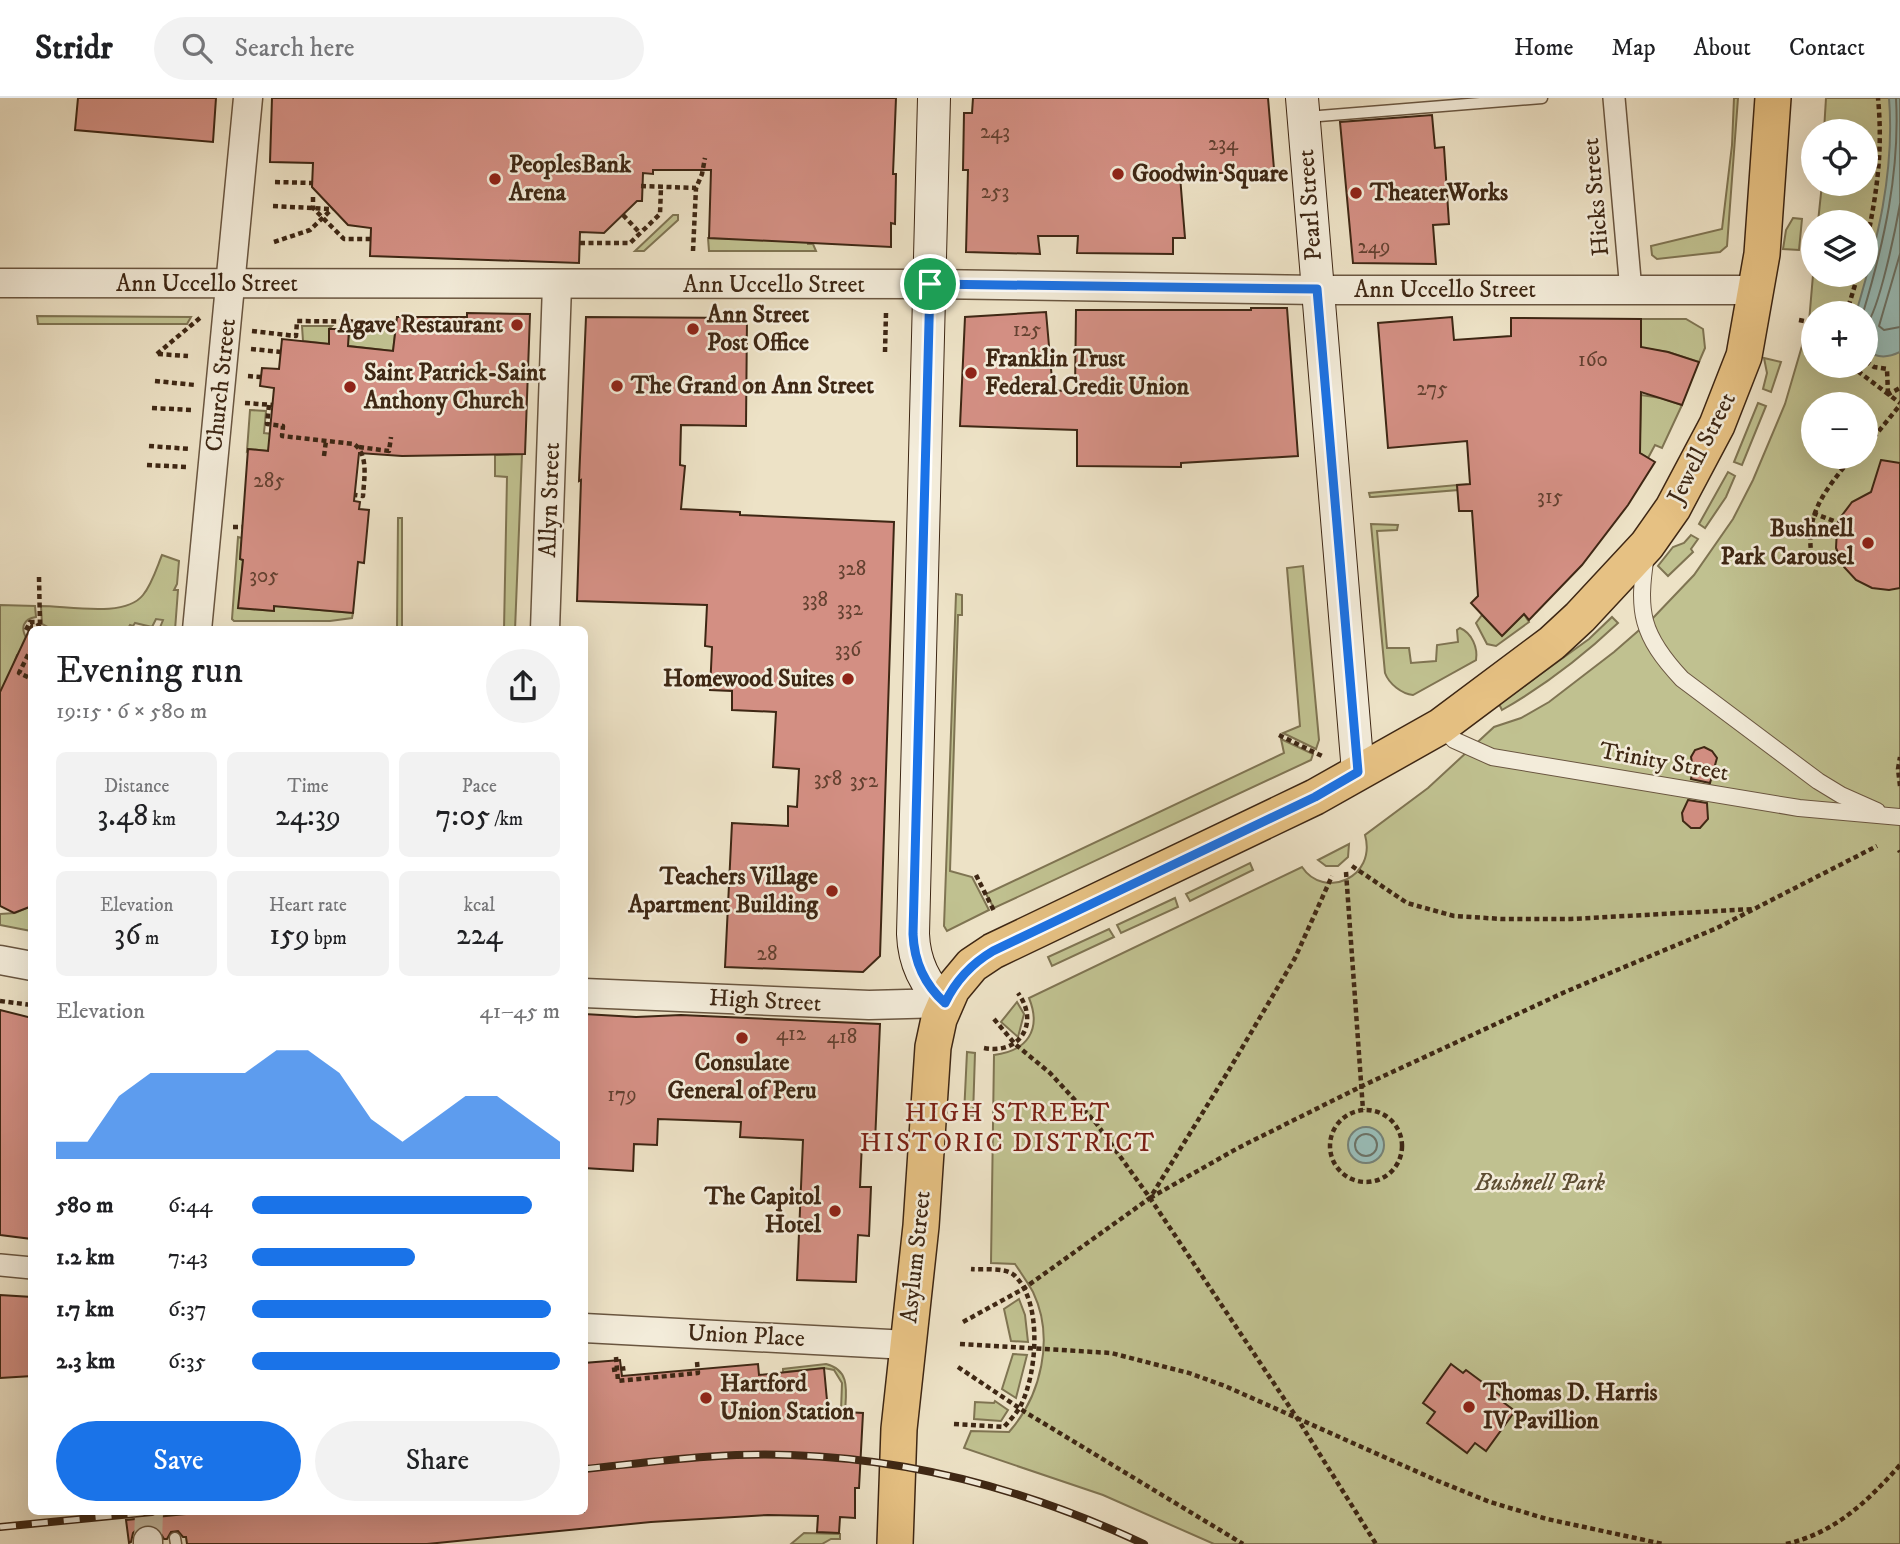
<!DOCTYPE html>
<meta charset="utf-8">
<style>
body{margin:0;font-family:"IM FELL DW Pica",serif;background:#f2f2f2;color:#202124;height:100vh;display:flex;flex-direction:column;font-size:26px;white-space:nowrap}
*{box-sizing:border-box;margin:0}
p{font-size:23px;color:#757577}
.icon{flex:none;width:38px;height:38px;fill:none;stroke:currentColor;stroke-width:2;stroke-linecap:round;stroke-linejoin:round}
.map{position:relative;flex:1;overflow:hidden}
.panel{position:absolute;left:28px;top:528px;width:560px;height:889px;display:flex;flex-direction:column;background:#fff;border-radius:10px;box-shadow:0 7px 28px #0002}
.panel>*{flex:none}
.buttons{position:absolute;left:1801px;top:21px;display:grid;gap:14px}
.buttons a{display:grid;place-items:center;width:77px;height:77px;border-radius:50%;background:#fff;box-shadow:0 7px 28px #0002;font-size:35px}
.pin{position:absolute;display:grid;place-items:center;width:60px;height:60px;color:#fff;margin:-30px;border:4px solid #fff;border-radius:50%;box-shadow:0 2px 7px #0007}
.round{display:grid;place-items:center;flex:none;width:74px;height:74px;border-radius:37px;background:#f2f2f2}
.overview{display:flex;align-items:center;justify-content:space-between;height:119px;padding:0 28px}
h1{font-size:38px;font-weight:600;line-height:52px}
.figures{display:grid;grid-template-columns:repeat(3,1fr);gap:10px;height:119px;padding:7px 28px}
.figures div{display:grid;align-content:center;border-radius:10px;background:#f2f2f2;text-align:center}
.figures b{font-size:30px;font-weight:600}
.figures small{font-size:19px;font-weight:400}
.figures p{font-size:19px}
.chart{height:196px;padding:14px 28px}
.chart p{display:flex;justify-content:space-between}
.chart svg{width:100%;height:126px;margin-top:7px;fill:#1a73e8;opacity:.7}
.cta{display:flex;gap:14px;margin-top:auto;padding:14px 28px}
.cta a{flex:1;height:80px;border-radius:42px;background:#1a73e8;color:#fff;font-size:28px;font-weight:600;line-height:80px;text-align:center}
.cta a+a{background:#f2f2f2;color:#202124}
ul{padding:0 28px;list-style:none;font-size:23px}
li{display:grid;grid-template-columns:112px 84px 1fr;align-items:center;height:52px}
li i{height:18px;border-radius:9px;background:#1a73e8}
header{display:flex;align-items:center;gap:42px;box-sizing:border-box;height:98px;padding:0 35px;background:#fff;border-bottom:2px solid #e0e0e0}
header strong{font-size:33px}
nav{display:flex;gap:38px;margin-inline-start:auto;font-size:24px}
.search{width:490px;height:63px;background:#f2f2f2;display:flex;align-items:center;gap:18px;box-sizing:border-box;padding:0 24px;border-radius:38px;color:#757577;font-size:26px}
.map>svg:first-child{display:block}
</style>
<header>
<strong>Stridr</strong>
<div class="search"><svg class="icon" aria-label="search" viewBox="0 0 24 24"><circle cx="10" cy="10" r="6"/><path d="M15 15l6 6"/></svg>Search here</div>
<nav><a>Home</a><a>Map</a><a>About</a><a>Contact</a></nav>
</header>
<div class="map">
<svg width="1900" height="1446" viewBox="0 0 1900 1446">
<rect width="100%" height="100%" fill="#ede2c6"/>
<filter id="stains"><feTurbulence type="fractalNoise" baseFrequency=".00286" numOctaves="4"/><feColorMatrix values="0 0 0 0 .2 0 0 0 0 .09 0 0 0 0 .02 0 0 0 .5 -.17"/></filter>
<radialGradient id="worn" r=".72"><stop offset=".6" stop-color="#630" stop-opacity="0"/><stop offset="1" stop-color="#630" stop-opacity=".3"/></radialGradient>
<g fill="#c0c190" stroke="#7f7452" stroke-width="2" fill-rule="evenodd">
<polygon points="1734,0 1738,0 1727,148 1720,154 1657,161 1652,157 1651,148 1722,131 1732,47"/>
<path d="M1826,0H1900V1446H1214L1103,1397L964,1350L971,1333L1009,1334C1041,1298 1055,1240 1033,1194C1028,1185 1021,1175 1015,1166L991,1165L994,957C1027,953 1042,932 1029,900L1302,769C1324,802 1377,780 1365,737L1428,690L1494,629L1521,620L1549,604L1614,554L1653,520L1694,477L1733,421L1753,382L1785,306L1809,224L1813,177H1866V124H1818L1822,86H1866V33H1824ZM1813,215H1866V268H1813ZM1813,306H1866V359H1813Z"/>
<polygon points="673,117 678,117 678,122 644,153 635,153"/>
<polygon points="1793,120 1802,121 1799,152 1783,151 1786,132"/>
<polygon points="708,140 808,143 808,146 813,146 816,153 709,153"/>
<polygon points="37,218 191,219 187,226 38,226"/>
<polygon points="1641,221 1686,221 1703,231 1705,250 1699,264 1668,254 1641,250"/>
<polygon points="396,227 393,253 303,243 302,228 332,228 329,231 329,243 348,243 351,228"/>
<polygon points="1764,260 1781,264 1771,294 1763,291 1767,275"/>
<polygon points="1641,297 1661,300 1682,307 1662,350 1655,347 1648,360 1630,349 1640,337"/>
<polygon points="1758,305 1766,308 1742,367 1734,364"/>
<polygon points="250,312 266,313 264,335 273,336 321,358 249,351 247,353"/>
<polygon points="522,356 515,532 504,532 507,379 495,378 495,357"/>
<polygon points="1728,374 1735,378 1726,399 1705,430 1699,426"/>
<polygon points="1457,387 1458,392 1373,399 1370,399 1369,395"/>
<polygon points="398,420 402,420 402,532 397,532"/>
<path d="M1371,426L1398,427L1397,432L1377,433L1387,550H1409L1411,565L1436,563L1437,547L1458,544L1457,532L1460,530C1472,535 1478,550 1476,562L1413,597C1402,596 1389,586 1385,575Z"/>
<polygon points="1691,437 1698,441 1691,451 1693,454 1668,478 1658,468 1673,449 1684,445"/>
<polygon points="238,439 242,440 240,461 243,462 239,510 273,513 274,508 353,515 352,520 330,523 234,523 232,521"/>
<path d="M162,457L179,463L177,486L174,492H178L175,532H159L163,522L156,521L152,529L135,525L133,528L130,527L127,532H53L42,526L41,508C68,508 125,520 143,497C152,486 157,469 162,457Z"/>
<polygon points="1303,468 1319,642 1316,651 1283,635 1300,628 1287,470"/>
<polygon points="956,496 962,497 962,517 958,517 950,773 972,779 989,812 947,833 944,828"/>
<path d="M0,507L35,508L36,519C23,521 20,530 27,541L22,557H17L0,605Z"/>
<polygon points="1524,516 1529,524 1496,548 1487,546 1476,525 1482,517 1502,537"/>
<path d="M1612,519L1618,525C1583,558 1544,588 1502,612L1499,606L1589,541Z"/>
<polygon points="1281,641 1313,656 1311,662 994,810 986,796 1284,655"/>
<polygon points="1349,746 1348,759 1338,768 1326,768 1318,762"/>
<polygon points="1250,765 1253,772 1190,803 1186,796"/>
<polygon points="1175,800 1178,809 1121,835 1117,827"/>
<polygon points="29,809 31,811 31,833 0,827 0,816 15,815"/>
<polygon points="1109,831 1114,839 1052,868 1048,859"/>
<polygon points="1017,904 1024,916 1018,939 1001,924"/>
<polygon points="967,954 975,955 973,1018 964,1017"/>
<polygon points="1019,1201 1025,1217 1028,1244 1011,1243 1004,1211"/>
<polygon points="1013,1256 1027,1257 1016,1300 1002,1291"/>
<path d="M826,1266C851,1272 846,1294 845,1314L841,1313L842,1285L834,1272L824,1270L783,1274V1271Z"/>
<polygon points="995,1303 1008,1312 1001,1323 974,1321 975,1304 994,1305"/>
<polygon points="804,1435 840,1436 840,1441 831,1441 822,1446 791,1446"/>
</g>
<g fill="#99bdb8" stroke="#758176" stroke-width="2">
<path d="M1889,0H1900V254C1888,260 1876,260 1866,252V215H1856C1877,144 1895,75 1889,0Z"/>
<circle cx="1366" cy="1047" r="18"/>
</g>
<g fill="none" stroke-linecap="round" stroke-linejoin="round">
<g stroke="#6c7266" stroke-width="2">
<polyline points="1900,156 1879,228 1884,232 1900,229"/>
<path d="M1863,215C1884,145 1900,74 1896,0"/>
<path d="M1866,227C1879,213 1896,129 1900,106"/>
<circle cx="1366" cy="1047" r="11"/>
</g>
</g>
<g fill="#d38f83" stroke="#3e2714" stroke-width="2">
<polygon points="78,0 216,0 213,44 75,32"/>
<polygon points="272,0 896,0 893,76 896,76 895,126 891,125 891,149 709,140 711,72 653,72 653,76 643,75 642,103 637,103 604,135 580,134 579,165 370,158 371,130 348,127 312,89 313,65 270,64"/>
<polygon points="973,0 1268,0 1274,71 1180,78 1185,140 1173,140 1173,156 1077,155 1078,138 1038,138 1040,156 966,154 968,72 963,72 964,15 972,15"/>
<polygon points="1432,17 1435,50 1444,49 1449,126 1433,127 1436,166 1353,165 1340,24"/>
<polygon points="1251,210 1287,210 1298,358 1181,365 1181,369 1077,368 1077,332 960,328 965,219 1046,214 1053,293 1075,292 1076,212 1251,212"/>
<polygon points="467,215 530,216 525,356 402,358 359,355 354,403 360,404 359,411 369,412 364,465 358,464 353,515 274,508 274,513 238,510 243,462 240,461 248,351 268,353 274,290 260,288 262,270 279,271 282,241 329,246 329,231 349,231 348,248 393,253 397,219 467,219"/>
<polygon points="586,219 747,220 746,328 681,327 680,367 685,368 681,411 740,414 740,417 894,424 880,858 863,874 725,869 732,725 788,728 788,708 797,709 799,671 773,669 776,614 732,612 732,593 710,592 712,549 705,548 707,507 577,503 581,382 579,383"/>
<polygon points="1452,219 1454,242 1511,238 1511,220 1641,221 1641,249 1668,254 1699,264 1682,307 1641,294 1640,355 1655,364 1628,407 1582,467 1529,522 1524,516 1502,538 1471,505 1478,498 1472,413 1459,413 1457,387 1470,386 1467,343 1388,350 1378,225"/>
<polygon points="1881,362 1900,365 1900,490 1889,492 1872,490 1856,482 1844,469 1836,450 1837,431 1840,420 1852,404 1871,394"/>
<polygon points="32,526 32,808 14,815 0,808 0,594"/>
<polygon points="1704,649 1712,653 1717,660 1710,685 1691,681 1693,671 1691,659 1695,652"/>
<polygon points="1688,702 1707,705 1708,721 1700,730 1691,730 1683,723 1682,715"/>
<polygon points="0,912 32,920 32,1141 0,1137"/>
<polygon points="584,916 636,919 681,917 880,926 875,1045 862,1044 860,1089 871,1089 869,1138 858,1137 856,1184 797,1182 803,1042 740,1039 741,1024 658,1021 657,1047 634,1046 633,1073 584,1070"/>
<polygon points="0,1197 32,1199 32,1278 0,1280"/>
<polygon points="620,1262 622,1278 758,1266 759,1277 824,1270 828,1313 863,1315 859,1390 855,1390 855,1420 840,1419 839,1435 817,1434 818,1418 768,1417 651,1424 427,1446 187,1446 186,1439 183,1439 178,1433 171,1434 167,1441 164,1441 157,1429 147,1426 139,1429 133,1435 131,1444 129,1445 126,1422 206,1414 584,1414 584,1265"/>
<polygon points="1451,1266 1463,1275 1466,1272 1505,1301 1503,1304 1515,1313 1486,1353 1475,1345 1467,1355 1427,1325 1435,1314 1423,1305"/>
</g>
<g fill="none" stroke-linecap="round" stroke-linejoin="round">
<polyline stroke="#cabda2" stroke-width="28" stroke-dasharray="28 14" stroke-linecap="butt" points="148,1443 149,1414"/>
<g stroke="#6a5640" stroke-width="13">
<g id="service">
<polyline points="1307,19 1542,0"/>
<polyline points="175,1440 176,1446"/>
</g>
</g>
<g stroke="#6a5640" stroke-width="18">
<g id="pedestrian">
<path d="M1646,457C1637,514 1641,537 1682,581L1818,683L1841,697L1877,713"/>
<polyline points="1441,628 1454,642 1492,659 1799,710 1900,719"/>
</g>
</g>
<g stroke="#6a5640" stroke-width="24">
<g id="minor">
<polyline points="1614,0 1631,193"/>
<polyline points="0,1167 32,1170"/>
</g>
</g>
<g stroke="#6a5640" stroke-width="31">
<g id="tertiary">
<polyline points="0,185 930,186 1317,192 1757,192"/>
<polyline points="197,532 248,0"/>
<polyline points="545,532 557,187"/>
<polyline points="0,862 32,868"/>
<polyline points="584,895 869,907 945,905"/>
<polyline points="584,1230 908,1247"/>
<polyline points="148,1446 148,1443"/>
</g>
</g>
<g stroke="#3e2714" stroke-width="34">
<g id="secondary">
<path d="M934,0L913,836C914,863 925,887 945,905"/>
<polyline points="1302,0 1358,674"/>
</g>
</g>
<g stroke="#3e2714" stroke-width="38">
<polyline id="primary" points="895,1446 899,1331 921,1128 933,949 939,921 952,891 972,867 993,853 1315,699 1441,628 1552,545 1580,519 1647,447 1673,410 1717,327 1744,258 1762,156 1773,0"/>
</g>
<g stroke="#3e2714" stroke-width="4.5" stroke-dasharray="5 3.5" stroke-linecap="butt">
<polyline points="275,84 313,85"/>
<polyline points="641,88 696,90 702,76 705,60"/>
<polyline points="313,99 313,110 344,141 370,141"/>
<polyline points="273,108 331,111"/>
<polyline points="623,117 640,135"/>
<polyline points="274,144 310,132 332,111"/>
<polyline points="580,145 630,145 660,116 661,89"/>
<path d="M1866,146C1877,96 1883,52 1878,0"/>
<polyline points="693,153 696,90"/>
<polyline points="1844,215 1848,210 1858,177"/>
<polyline points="1799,222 1809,224 1813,228"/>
<polyline points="252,233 296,238 297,223 396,224"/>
<polyline points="251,251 281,254"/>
<polyline points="885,254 886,215"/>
<polyline points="157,256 201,219"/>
<polyline points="158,256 188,258"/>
<polyline points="1866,263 1874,269 1887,271 1888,296"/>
<polyline points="1851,268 1900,305"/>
<polyline points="248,278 261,279"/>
<polyline points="155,283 195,287"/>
<polyline points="1887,297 1900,290"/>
<polyline points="245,305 273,307"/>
<path d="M269,307L267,326L283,328L282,338L354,346C369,357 364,381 363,398L355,397"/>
<polyline points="152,310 193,312"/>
<polyline points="1866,344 1874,339 1900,307"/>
<polyline points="149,348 190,351"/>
<polyline points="359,349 389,353 391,339"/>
<polyline points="324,358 326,343"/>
<polyline points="147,367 188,369"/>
<polyline points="1813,415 1839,425"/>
<polyline points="233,429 242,429"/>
<path d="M1807,465L1812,460C1804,415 1826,392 1852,359"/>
<polyline points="39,479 40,527"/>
<polyline points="32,538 26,532 30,524 37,524 41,532"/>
<polyline points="32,549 19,575 32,581"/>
<polyline points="1279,637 1322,658"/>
<polyline points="1900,688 1898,671 1900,659"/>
<polyline points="1899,752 1900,754"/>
<polyline points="1352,768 1407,805 1454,818 1502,821 1571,821 1754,811"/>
<polyline points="1346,774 1363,1012"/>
<polyline points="976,777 995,815"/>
<polyline points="0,903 32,907"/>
<polyline points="994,921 1015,946 1050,975 1096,1025 1150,1100 1297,1320 1376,1446"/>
<path d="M984,950C1020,957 1040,925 1018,895"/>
<circle cx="1366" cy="1048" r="36"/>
<polyline points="1150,1100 1238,1050 1362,988 1565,894 1717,830 1877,748"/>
<polyline points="963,1224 1023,1191 1150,1100 1229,972 1295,860 1332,778"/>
<polyline points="960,1246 1111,1255 1189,1275 1225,1288 1438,1383 1490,1404 1547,1421 1663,1446"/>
<polyline points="616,1259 618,1283 698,1275 697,1264"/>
<polyline points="958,1269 1025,1314 1243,1446"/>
<polyline points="612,1272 627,1270"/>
<path d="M954,1326L1004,1329C1010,1322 1017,1315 1021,1307C1037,1275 1043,1204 1014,1177C1005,1169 982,1172 971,1171"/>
<path d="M1786,1446C1835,1435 1868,1403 1900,1367"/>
</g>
<use href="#service" stroke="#f3ecda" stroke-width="10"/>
<use href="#pedestrian" stroke="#f3ecda" stroke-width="16"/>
<use href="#minor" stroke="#f3ecda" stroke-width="21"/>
<use href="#tertiary" stroke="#f3ecda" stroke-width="28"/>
<use href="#secondary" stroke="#f3ecda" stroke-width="32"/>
<use href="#primary" stroke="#e6c183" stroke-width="35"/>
<g stroke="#3e2714" stroke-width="8">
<g id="rail">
<path d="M584,1371C653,1364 722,1354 791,1357C914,1361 1033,1394 1144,1446"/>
<polyline points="0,1429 152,1414"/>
</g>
</g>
<use href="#rail" stroke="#f3ecda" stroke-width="5" stroke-dasharray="16" stroke-linecap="butt"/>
</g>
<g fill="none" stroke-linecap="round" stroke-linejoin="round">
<g stroke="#fff" stroke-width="14">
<path id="route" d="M930,186L1317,191L1358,674L1315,699L993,853C971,866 956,882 945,905C925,887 914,863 913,836Z"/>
</g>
<use href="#route" stroke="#1a73e8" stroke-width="9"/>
</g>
<g fill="#8f2418" stroke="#f3ecda" stroke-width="2.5">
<circle cx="1118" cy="76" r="7"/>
<circle cx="495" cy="81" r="7"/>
<circle cx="1356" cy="95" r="7"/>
<circle cx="517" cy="227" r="7"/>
<circle cx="693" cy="231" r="7"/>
<circle cx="971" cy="275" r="7"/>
<circle cx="617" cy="288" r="7"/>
<circle cx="350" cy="289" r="7"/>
<circle cx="1868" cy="445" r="7"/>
<circle cx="848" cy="581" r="7"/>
<circle cx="832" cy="793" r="7"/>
<circle cx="742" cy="940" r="7"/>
<circle cx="835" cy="1113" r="7"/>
<circle cx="706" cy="1300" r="7"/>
<circle cx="1469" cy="1309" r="7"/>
</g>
<g text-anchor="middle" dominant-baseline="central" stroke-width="5" stroke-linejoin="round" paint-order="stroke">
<g font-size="21" fill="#634130">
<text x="995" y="34">243</text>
<text x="1223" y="46">234</text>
<text x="995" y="94">253</text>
<text x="1374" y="149">249</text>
<text x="1027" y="232">125</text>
<text x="1593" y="262">160</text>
<text x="1432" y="291">275</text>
<text x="269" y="383">285</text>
<text x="1550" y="399">315</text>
<text x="852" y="471">328</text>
<text x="264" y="478">305</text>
<text x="815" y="502">338</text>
<text x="850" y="511">332</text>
<text x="848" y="552">336</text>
<text x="828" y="681">358</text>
<text x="864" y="683">352</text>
<text x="767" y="856">28</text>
<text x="791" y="936">412</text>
<text x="842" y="939">418</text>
<text x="622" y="997">179</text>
</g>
<g font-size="24" font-weight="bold" fill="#3e2714" stroke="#f3ecda" text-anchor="start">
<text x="509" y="67">PeoplesBank<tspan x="509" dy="28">Arena</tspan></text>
<text x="1132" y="76">Goodwin Square</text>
<text x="1370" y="95">TheaterWorks</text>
<text x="707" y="217">Ann Street<tspan x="707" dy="28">Post Office</tspan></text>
<text x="503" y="227" text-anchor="end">Agave Restaurant</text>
<text x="985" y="261">Franklin Trust<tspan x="985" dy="28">Federal Credit Union</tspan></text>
<text x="364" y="275">Saint Patrick-Saint<tspan x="364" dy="28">Anthony Church</tspan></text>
<text x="631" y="288">The Grand on Ann Street</text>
<text x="1854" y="431" text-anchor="end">Bushnell<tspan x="1854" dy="28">Park Carousel</tspan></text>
<text x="834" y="581" text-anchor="end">Homewood Suites</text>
<text x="818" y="779" text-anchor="end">Teachers Village<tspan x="818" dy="28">Apartment Building</tspan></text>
<text x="742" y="965" text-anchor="middle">Consulate<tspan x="742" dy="28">General of Peru</tspan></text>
<text x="821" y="1099" text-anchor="end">The Capitol<tspan x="821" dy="28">Hotel</tspan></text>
<text x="720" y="1286">Hartford<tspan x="720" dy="28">Union Station</tspan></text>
<text x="1483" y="1295">Thomas D. Harris<tspan x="1483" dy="28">IV Pavillion</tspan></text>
</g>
<g font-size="24" fill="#3e2714" stroke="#f3ecda">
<text transform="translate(1596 99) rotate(-95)">Hicks Street</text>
<text transform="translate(1310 107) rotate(-94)">Pearl Street</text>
<text x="207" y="186">Ann Uccello Street</text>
<text x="774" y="187">Ann Uccello Street</text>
<text x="1445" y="192">Ann Uccello Street</text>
<text transform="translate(221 287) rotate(-84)">Church Street</text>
<text transform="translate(1702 350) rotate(-63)">Jewell Street</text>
<text transform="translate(550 402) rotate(-88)">Allyn Street</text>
<text transform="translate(1664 664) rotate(10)">Trinity Street</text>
<text transform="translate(765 903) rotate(3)">High Street</text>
<text transform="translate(916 1159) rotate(-84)">Asylum Street</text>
<text transform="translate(746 1238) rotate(3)">Union Place</text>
</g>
<g font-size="24" font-style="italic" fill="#5e4e33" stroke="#f3ecda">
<text x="1540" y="1085">Bushnell Park</text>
</g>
<g font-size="26" letter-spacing="2" fill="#7a1f14" stroke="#f3ecda">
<text x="1008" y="1015">HIGH STREET<tspan x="1008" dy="30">HISTORIC DISTRICT</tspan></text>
</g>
</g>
<rect width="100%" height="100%" filter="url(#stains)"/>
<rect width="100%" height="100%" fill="url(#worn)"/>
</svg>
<div class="buttons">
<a><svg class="icon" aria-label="locate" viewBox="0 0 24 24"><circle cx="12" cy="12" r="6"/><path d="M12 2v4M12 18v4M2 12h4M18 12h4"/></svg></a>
<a><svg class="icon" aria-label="layers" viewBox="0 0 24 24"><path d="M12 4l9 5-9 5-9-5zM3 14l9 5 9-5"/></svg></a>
<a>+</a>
<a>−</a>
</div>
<div class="pin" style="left:930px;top:186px;background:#1e9e55"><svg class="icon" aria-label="arrive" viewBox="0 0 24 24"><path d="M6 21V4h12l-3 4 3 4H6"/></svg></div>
<section class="panel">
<div class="overview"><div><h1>Evening run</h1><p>19:15 · 6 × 580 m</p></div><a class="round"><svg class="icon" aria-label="share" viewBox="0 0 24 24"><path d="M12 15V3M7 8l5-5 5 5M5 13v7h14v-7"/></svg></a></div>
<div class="figures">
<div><p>Distance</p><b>3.48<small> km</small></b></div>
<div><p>Time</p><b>24:39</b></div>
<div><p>Pace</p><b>7:05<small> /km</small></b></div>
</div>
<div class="figures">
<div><p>Elevation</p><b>36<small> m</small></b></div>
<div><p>Heart rate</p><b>159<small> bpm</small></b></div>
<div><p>kcal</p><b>224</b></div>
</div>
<div class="chart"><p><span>Elevation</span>41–45 m</p>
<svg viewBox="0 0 160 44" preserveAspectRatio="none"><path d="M0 44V38L10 38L20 22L30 14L40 14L50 14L60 14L70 6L80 6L90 14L100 30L110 38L120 30L130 22L140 22L150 30L160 38V44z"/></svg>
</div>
<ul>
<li><b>580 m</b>6:44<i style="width:91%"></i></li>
<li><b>1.2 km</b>7:43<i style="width:53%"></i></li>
<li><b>1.7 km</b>6:37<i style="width:97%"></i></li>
<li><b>2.3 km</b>6:35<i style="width:100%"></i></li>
</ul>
<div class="cta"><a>Save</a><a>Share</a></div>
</section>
</div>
